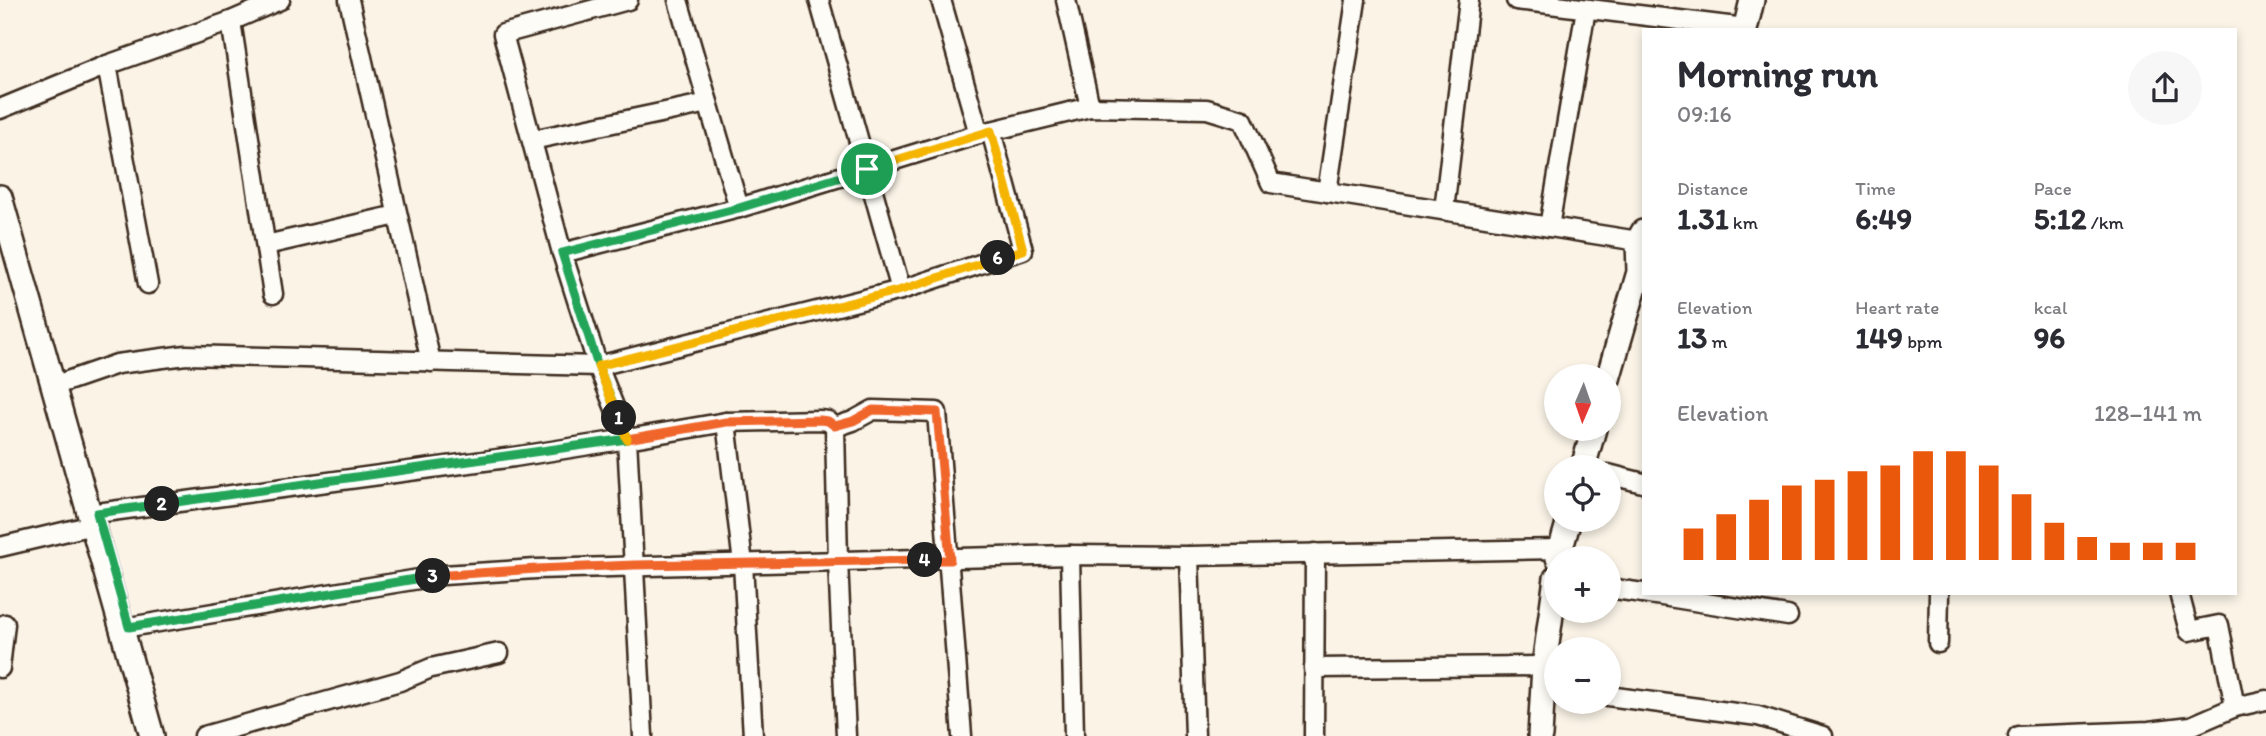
<!DOCTYPE html>
<meta charset="utf-8">
<style>
body{margin:0;font-family:Itim,sans-serif;background:#f7f7f7;color:#2b2b33;height:100vh;display:flex;flex-direction:column;font-size:26px;white-space:nowrap}
*{box-sizing:border-box;margin:0}
p{font-size:23px;color:#7c7c81}
.icon{flex:none;width:38px;height:38px;fill:none;stroke:currentColor;stroke-width:2;stroke-linecap:round;stroke-linejoin:round}
.map{position:relative;flex:1;overflow:hidden}
.side{position:absolute;left:1642px;top:28px;width:595px;height:567px;display:flex;flex-direction:column;background:#fff;border-radius:0px;box-shadow:0 4px 10px #0003}
.side>*{flex:none}
.needle{width:46px;rotate:182deg}
.buttons{position:absolute;left:1544px;top:364px;display:grid;gap:14px}
.buttons a{display:grid;place-items:center;width:77px;height:77px;border-radius:50%;background:#fff;box-shadow:0 4px 10px #0003;font-size:35px}
.pin{position:absolute;display:grid;place-items:center;width:60px;height:60px;color:#fff;margin:-30px;border:4px solid #fff;border-radius:50%;box-shadow:0 2px 7px #0007}
.km{position:absolute;width:35px;height:35px;margin:-18px;border-radius:50%;background:#222;color:#fff;font-size:19px;line-height:35px;text-align:center}
.round{display:grid;place-items:center;flex:none;width:74px;height:74px;border-radius:37px;background:#f7f7f7}
.head{display:flex;align-items:center;justify-content:space-between;height:119px;padding:0 35px}
h1{font-size:38px;font-weight:700;line-height:52px}
.metrics{display:grid;grid-template-columns:repeat(3,1fr);gap:10px;height:119px;padding:7px 35px}
.metrics div{display:grid;align-content:center}
.metrics b{font-size:30px;font-weight:700}
.metrics small{font-size:19px;font-weight:400}
.metrics p{font-size:19px}
.chart{height:196px;padding:14px 35px}
.chart p{display:flex;justify-content:space-between}
.chart svg{width:100%;height:126px;margin-top:7px;stroke:#ea580c;stroke-width:6}
.map>svg:first-child{display:block}
</style>
<div class="map">
<svg width="2266" height="736" viewBox="0 0 2266 736">
<rect width="100%" height="100%" fill="#faf3e6"/>
<filter id="ink" filterUnits="userSpaceOnUse"><feTurbulence type="fractalNoise" baseFrequency=".0143" numOctaves="2"/><feDisplacementMap in="SourceGraphic" scale="14" xChannelSelector="R" yChannelSelector="G"/><feConvolveMatrix kernelMatrix="1 2 1 2 8 2 1 2 1" color-interpolation-filters="sRGB"/></filter>
<g filter="url(#ink)">
<g fill="none" stroke-linecap="round" stroke-linejoin="round">
<g stroke="#3b2a1e" stroke-width="23">
<g id="minor">
<polyline points="349,0 431,362"/>
<polyline points="628,0 503,34 562,253 739,208"/>
<polyline points="678,0 739,208 979,134 1090,107 1207,109 1243,120 1271,183 1638,241"/>
<polyline points="819,0 901,290"/>
<polyline points="941,0 979,134"/>
<polyline points="1066,0 1090,107"/>
<polyline points="1516,0 1745,28"/>
<polyline points="231,21 273,294"/>
<polyline points="107,65 148,284"/>
<polyline points="0,109 107,65 231,21 280,0"/>
<polyline points="532,140 708,103"/>
<polyline points="1327,192 1356,0"/>
<polyline points="1444,210 1469,0"/>
<polyline points="1549,227 1586,9"/>
<polyline points="266,245 397,215"/>
<polyline points="58,396 53,386 117,364 186,355 598,366 901,290 1023,250 991,131"/>
<polyline points="726,422 743,564 753,736"/>
<polyline points="835,427 853,421 873,410 937,412 962,736"/>
<polyline points="1608,474 1643,483"/>
<polyline points="97,513 514,457 627,439 598,366 562,253"/>
<polyline points="0,547 93,525"/>
<polyline points="1070,555 1074,736"/>
<polyline points="1189,556 1195,736"/>
<polyline points="1608,588 1643,593"/>
<polyline points="1643,593 1788,616"/>
<polyline points="2179,593 2189,631 2219,625 2235,707"/>
<polyline points="129,627 443,575 536,569 1070,555 1189,556 1561,549"/>
<polyline points="1938,643 1939,593"/>
<polyline points="0,668 5,624"/>
<polyline points="1314,668 1544,666"/>
<polyline points="1608,696 1758,716 1823,736"/>
<polyline points="204,736 400,681 431,668 499,653"/>
<polyline points="643,736 627,439 726,422 820,420 828,421 835,427 838,561 846,736"/>
<polyline points="1314,736 1315,553"/>
<polyline points="2018,736 2149,731 2191,726 2235,707 2266,700"/>
</g>
</g>
<g stroke="#3b2a1e" stroke-width="28">
<g id="tertiary">
<polyline points="1745,30 1752,0"/>
<polyline points="0,197 152,736"/>
<polyline points="1608,379 1639,272 1638,241 1643,232"/>
<polyline points="1583,467 1594,429"/>
<polyline points="1558,558 1569,520"/>
<polyline points="1540,736 1544,666 1556,578"/>
</g>
</g>
<use href="#minor" stroke="#fdfcf7" stroke-width="18"/>
<use href="#tertiary" stroke="#fdfcf7" stroke-width="23"/>
</g>
</g>
<g fill="none" stroke-linecap="round" stroke-linejoin="round" filter="url(#ink)">
<g stroke="#fff" stroke-width="14">
<polyline id="split-1" points="619,418 598,366 562,253 739,208 867,169"/>
</g>
<g stroke="#fff" stroke-width="14">
<polyline id="split-2" points="162,504 627,439 619,418"/>
</g>
<g stroke="#fff" stroke-width="14">
<polyline id="split-3" points="162,504 97,513 129,627 433,576"/>
</g>
<g stroke="#fff" stroke-width="14">
<polyline id="split-4" points="433,576 536,569 634,565 925,560"/>
</g>
<g stroke="#fff" stroke-width="14">
<polyline id="split-5" points="627,439 726,422 820,420 828,421 835,426 853,421 873,410 937,412 950,560 925,560"/>
</g>
<g stroke="#fff" stroke-width="14">
<polyline id="split-6" points="627,439 598,366 901,290 998,258"/>
</g>
<g stroke="#fff" stroke-width="14">
<polyline id="split-7" points="867,169 991,131 1023,250 998,258"/>
</g>
<use href="#split-1" stroke="#22a559" stroke-width="9"/>
<use href="#split-2" stroke="#22a559" stroke-width="9"/>
<use href="#split-3" stroke="#22a559" stroke-width="9"/>
<use href="#split-4" stroke="#f0652b" stroke-width="9"/>
<use href="#split-5" stroke="#f0652b" stroke-width="9"/>
<use href="#split-6" stroke="#f5b400" stroke-width="9"/>
<use href="#split-7" stroke="#f5b400" stroke-width="9"/>
</g>
</svg>
<div class="buttons">
<a><svg class="needle" viewBox="-14 -14 28 28"><path d="M0-13l5 13h-10z" fill="#e53935"/><path d="M0 13l5-13h-10z" fill="#7c7c81"/></svg></a>
<a><svg class="icon" aria-label="locate" viewBox="0 0 24 24"><circle cx="12" cy="12" r="6"/><path d="M12 2v4M12 18v4M2 12h4M18 12h4"/></svg></a>
<a>+</a>
<a>−</a>
</div>
<div class="pin" style="left:867px;top:169px;background:#1e9e55"><svg class="icon" aria-label="arrive" viewBox="0 0 24 24"><path d="M6 21V4h12l-3 4 3 4H6"/></svg></div>
<b class="km" style="left:619px;top:418px">1</b>
<b class="km" style="left:162px;top:504px">2</b>
<b class="km" style="left:433px;top:576px">3</b>
<b class="km" style="left:925px;top:560px">4</b>
<b class="km" style="left:998px;top:258px">6</b>
<section class="side">
<div class="head"><div><h1>Morning run</h1><p>09:16</p></div><a class="round"><svg class="icon" aria-label="share" viewBox="0 0 24 24"><path d="M12 15V3M7 8l5-5 5 5M5 13v7h14v-7"/></svg></a></div>
<div class="metrics">
<div><p>Distance</p><b>1.31<small> km</small></b></div>
<div><p>Time</p><b>6:49</b></div>
<div><p>Pace</p><b>5:12<small> /km</small></b></div>
</div>
<div class="metrics">
<div><p>Elevation</p><b>13<small> m</small></b></div>
<div><p>Heart rate</p><b>149<small> bpm</small></b></div>
<div><p>kcal</p><b>96</b></div>
</div>
<div class="chart"><p><span>Elevation</span>128–141 m</p>
<svg viewBox="0 0 160 44" preserveAspectRatio="none"><path d="M5 44V33M15 44V28M25 44V23M35 44V18M45 44V16M55 44V13M65 44V11M75 44V6M85 44V6M95 44V11M105 44V21M115 44V31M125 44V36M135 44V38M145 44V38M155 44V38"/></svg>
</div>
</section>
</div>
